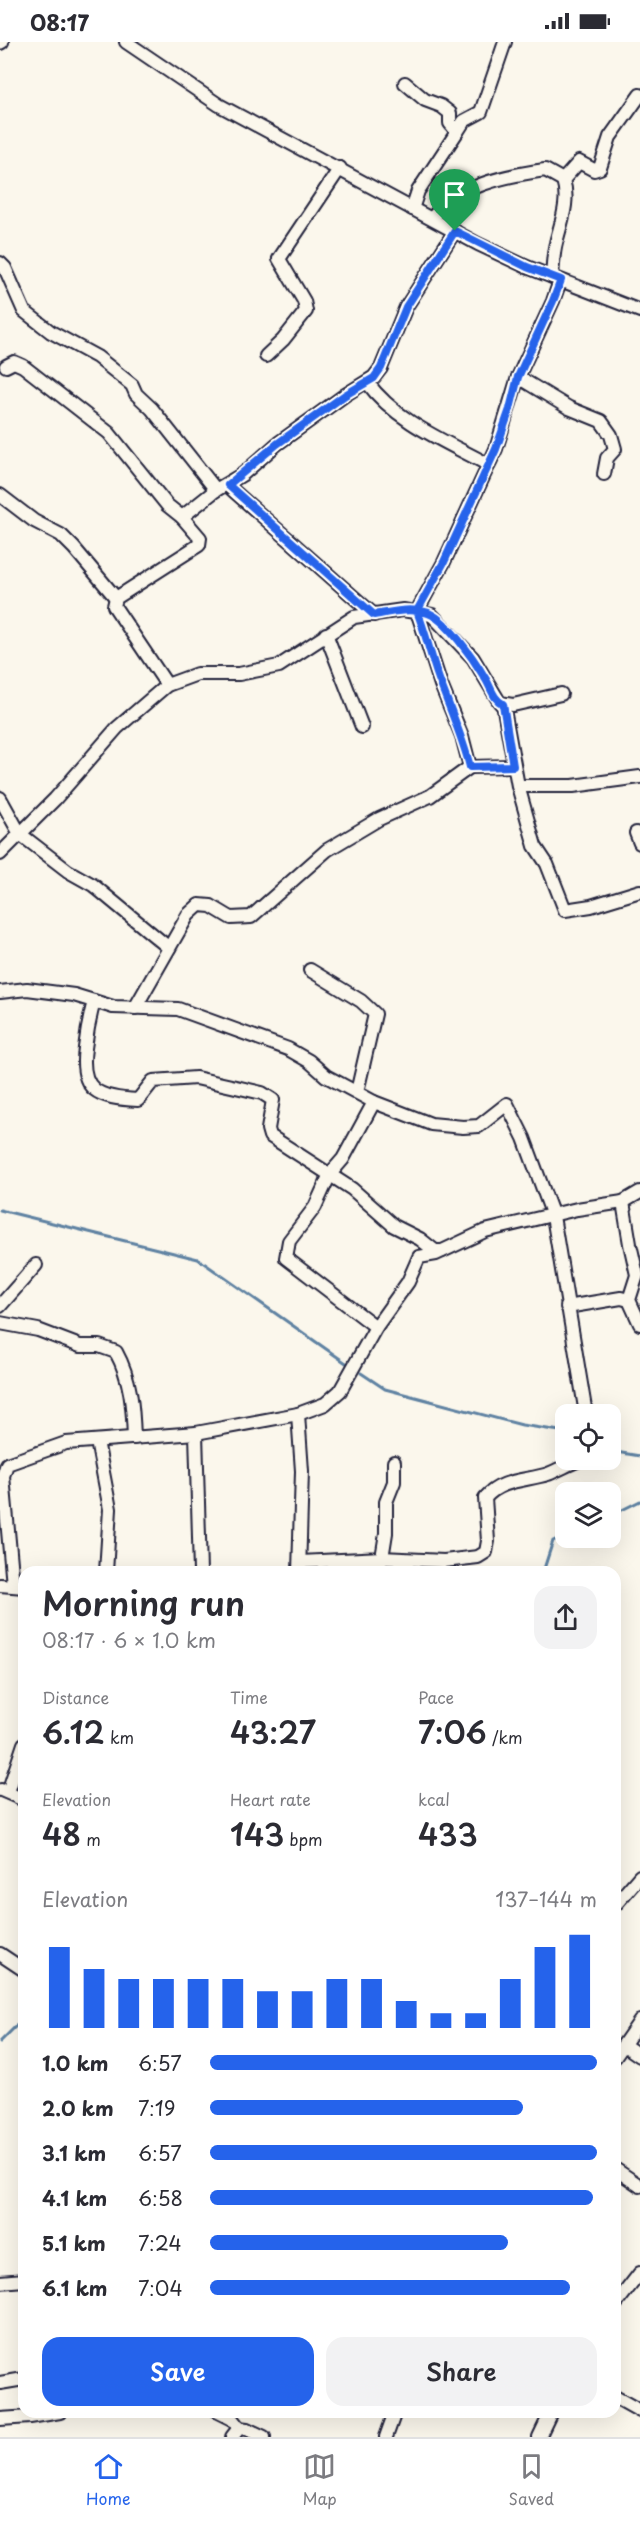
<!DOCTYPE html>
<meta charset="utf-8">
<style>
body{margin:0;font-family:"Playpen Sans",sans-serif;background:#f2f2f3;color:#2b2b33;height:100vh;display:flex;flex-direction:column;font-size:22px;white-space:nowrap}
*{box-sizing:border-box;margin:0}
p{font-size:20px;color:#7c7c81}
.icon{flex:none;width:33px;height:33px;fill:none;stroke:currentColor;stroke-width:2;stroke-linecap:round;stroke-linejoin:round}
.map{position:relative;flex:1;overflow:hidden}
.drawer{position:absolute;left:18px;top:1524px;width:603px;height:852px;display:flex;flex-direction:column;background:#fff;border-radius:18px;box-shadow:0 6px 24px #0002}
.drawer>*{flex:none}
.controls{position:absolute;left:555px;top:1362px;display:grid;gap:12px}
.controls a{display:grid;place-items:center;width:66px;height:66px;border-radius:12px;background:#fff;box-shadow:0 6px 24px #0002;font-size:30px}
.pin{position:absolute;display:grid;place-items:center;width:51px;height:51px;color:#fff;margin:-62px -26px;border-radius:50% 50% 50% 0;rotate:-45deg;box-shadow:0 0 6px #0007}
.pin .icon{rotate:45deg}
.round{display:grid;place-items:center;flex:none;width:63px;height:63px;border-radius:18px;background:#f2f2f3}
.head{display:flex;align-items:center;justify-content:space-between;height:102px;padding:0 24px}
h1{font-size:33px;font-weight:600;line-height:45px}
.metrics{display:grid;grid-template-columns:repeat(3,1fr);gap:9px;height:102px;padding:6px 24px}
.metrics div{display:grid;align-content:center}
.metrics b{font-size:30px;font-weight:600}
.metrics small{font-size:16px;font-weight:400}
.metrics p{font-size:16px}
.chart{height:168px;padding:12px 24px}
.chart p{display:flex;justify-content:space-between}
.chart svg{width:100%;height:108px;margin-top:6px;stroke:#2563eb;stroke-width:6}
.action{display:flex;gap:12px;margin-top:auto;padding:12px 24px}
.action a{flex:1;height:69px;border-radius:18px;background:#2563eb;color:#fff;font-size:24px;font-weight:600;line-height:69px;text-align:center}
.action a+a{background:#f2f2f3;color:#2b2b33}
ul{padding:0 24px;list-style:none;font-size:20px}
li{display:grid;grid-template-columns:96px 72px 1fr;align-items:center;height:45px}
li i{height:15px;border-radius:8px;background:#2563eb}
.status{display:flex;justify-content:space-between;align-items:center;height:42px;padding:0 30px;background:#fff;direction:ltr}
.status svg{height:16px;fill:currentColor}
.menu{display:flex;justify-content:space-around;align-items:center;height:84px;border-top:2px solid #e1e1e2;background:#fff;font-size:16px;color:#7c7c81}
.menu a{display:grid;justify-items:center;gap:3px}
.menu .active{color:#2563eb}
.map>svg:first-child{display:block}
</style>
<div class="status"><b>08:17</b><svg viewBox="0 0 49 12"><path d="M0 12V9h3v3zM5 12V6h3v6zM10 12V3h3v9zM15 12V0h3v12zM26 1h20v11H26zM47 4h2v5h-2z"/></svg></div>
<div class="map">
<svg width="640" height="2395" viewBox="0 0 640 2395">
<rect width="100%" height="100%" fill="#fbf7ec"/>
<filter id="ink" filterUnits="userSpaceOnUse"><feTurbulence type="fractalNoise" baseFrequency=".0167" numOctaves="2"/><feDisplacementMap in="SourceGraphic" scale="12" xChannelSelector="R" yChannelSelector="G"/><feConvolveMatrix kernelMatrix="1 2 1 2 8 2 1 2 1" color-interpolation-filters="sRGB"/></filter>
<g filter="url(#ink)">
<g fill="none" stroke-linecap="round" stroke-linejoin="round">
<g stroke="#5f82a2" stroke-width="3">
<polyline points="0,1168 198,1217 346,1321"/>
<polyline points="361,1331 385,1347 522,1383 566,1390"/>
<polyline points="610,1409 640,1414"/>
<polyline points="610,1474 640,1459"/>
<polyline points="543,1530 553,1499 566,1493"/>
<polyline points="0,2000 24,1976"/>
</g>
<g stroke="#22223b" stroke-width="16">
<g id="minor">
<polyline points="126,0 219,63 478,202 527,225 640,269"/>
<polyline points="0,1 2,0"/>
<polyline points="405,41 425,58 441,64 450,71 450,81 457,90 418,149 412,167"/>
<polyline points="457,90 464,79 481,70 505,0"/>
<polyline points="563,138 579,120 594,128 600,126 610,95 640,53"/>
<path d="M432,176C460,143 503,134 545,128L563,138C570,159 561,180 556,201C553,212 553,224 552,235"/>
<polyline points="0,221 5,226 24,269 51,290 97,315 132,343 136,352 152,367 216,448 243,432 277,402 345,353 374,335 381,326 406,265 455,189"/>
<polyline points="266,314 283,298 306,269 304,259 279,217 340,126"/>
<polyline points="6,324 14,320 23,324 109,391 167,463 182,475"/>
<polyline points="518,335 569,366 601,379 611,393 615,407 607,416 604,432"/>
<path d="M367,340C396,380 447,400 489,423"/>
<polyline points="227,443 374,573"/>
<polyline points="0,453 34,479 61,493 74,506 116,556"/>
<polyline points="326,592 362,685"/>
<polyline points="167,643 114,564 116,556 199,503 200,496 182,475 216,448"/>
<polyline points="503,662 518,744 573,744 640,735"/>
<polyline points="470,725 513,724"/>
<polyline points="518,744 535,804 547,822 565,868 591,864 640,849"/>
<polyline points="0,756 20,792 68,829 93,843 169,906"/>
<polyline points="636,791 640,801"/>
<polyline points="0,812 55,757 117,686 167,643 197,632 239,632 279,624 354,575 403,568 432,573 473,616 500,661 513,663 561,652"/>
<polyline points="310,928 361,959 375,972 357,1050"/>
<polyline points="0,950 27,947 74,953 113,965 178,967 288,1007 309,1019 326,1034 374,1060 431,1082 463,1085 479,1084 507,1062 524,1096 553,1174 586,1372"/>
<path d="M94,959C90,974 87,989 85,1006C79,1049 98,1056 138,1058L153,1039L196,1036L262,1051L273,1058L268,1087L270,1094L352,1147L394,1184L420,1197L435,1209H442"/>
<polyline points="135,966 188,873 199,863 211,864 231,876 251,875 327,808 379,777 430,754 470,725 462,694 441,643 417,569 444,520 496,407 518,335 553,259 560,239"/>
<polyline points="374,1060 343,1117 330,1132 315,1165 289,1199 286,1216 376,1285"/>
<polyline points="623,1160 630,1202 637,1233 629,1258 640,1282"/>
<polyline points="0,1264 36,1223"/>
<polyline points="567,1265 621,1256 629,1258"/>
<path d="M0,1281L38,1288L80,1304H99L116,1310C131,1337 133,1366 134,1396"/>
<polyline points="196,1391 200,1530"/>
<polyline points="97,1399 110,1467 106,1530"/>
<path d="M382,1516L444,1519L478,1515L486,1510L488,1499L485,1456C501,1437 526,1439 548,1432C558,1428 569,1422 579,1418"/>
<polyline points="300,1520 382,1516 386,1491 386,1460 394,1440 394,1420"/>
<polyline points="299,1530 302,1429 298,1372 325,1362 340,1349 376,1285 408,1240 419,1215 436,1212 485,1189 577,1167 623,1160 640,1150"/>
<polyline points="0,1543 24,1545"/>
<polyline points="13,1543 3,1434 7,1422 66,1401 196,1391 298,1372"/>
<polyline points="1,1748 24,1758"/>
<polyline points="8,1750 24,1702"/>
<polyline points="615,1863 640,1834"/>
<polyline points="0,1912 24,1928"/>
<polyline points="624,2003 640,2014"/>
<polyline points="615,2015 640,1979"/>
<polyline points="615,2127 640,2144"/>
<polyline points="0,2240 24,2238"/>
<polyline points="615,2263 640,2231"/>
<polyline points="0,2341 24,2337"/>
<polyline points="615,2355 640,2369"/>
<polyline points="218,2370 232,2377 239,2386"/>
<polyline points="0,2377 30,2375 60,2370"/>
<polyline points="232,2395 239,2386 247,2387 264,2395"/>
<polyline points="386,2395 395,2370"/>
<polyline points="539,2395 551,2370"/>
</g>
</g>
<use href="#minor" stroke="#fbf7ec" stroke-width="12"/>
</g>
</g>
<g fill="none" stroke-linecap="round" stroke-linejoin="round" filter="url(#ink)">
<g stroke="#fff" stroke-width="12">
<path id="route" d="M455,189L527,225L561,238L553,259L518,335L510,367L496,407L444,520L417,569C427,594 432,621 442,645C452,672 463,697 470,725L513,724L503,662C493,657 491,645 485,636C475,619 445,574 425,570C408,566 391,570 374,573L228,443L277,402L345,353L374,336L381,326L406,265L455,189"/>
</g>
<use href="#route" stroke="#2563eb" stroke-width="8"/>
</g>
</svg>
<div class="controls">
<a><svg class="icon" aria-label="locate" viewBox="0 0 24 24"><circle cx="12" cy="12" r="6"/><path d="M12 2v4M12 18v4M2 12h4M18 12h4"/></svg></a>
<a><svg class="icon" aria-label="layers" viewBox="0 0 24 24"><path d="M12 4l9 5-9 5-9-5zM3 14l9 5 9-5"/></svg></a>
</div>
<div class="pin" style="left:455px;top:189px;background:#1e9e55"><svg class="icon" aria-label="arrive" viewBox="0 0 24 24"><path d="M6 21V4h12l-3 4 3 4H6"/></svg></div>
<section class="drawer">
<div class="head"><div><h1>Morning run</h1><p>08:17 · 6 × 1.0 km</p></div><a class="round"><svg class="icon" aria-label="share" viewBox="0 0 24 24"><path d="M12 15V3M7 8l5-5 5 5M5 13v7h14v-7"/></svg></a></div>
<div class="metrics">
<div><p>Distance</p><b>6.12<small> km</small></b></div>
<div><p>Time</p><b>43:27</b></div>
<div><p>Pace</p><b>7:06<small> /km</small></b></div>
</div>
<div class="metrics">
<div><p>Elevation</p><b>48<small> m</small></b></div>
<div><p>Heart rate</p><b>143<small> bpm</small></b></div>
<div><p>kcal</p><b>433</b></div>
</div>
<div class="chart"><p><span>Elevation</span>137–144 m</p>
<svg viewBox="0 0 160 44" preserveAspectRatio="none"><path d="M5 44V11M15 44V20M25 44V24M35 44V24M45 44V24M55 44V24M65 44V29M75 44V29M85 44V24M95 44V24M105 44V33M115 44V38M125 44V38M135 44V24M145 44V11M155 44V6"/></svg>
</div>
<ul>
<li><b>1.0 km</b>6:57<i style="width:100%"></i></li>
<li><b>2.0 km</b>7:19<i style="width:81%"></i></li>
<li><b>3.1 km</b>6:57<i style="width:100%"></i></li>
<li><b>4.1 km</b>6:58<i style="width:99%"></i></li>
<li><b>5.1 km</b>7:24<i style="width:77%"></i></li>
<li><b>6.1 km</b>7:04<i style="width:93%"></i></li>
</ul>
<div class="action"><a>Save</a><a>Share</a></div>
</section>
</div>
<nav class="menu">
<a class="active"><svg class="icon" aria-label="home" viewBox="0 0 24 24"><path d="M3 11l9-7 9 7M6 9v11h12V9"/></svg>Home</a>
<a><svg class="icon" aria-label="map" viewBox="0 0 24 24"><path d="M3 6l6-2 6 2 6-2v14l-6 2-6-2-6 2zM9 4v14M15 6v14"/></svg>Map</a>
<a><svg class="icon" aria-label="saved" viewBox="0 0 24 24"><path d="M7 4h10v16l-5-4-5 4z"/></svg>Saved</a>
</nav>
